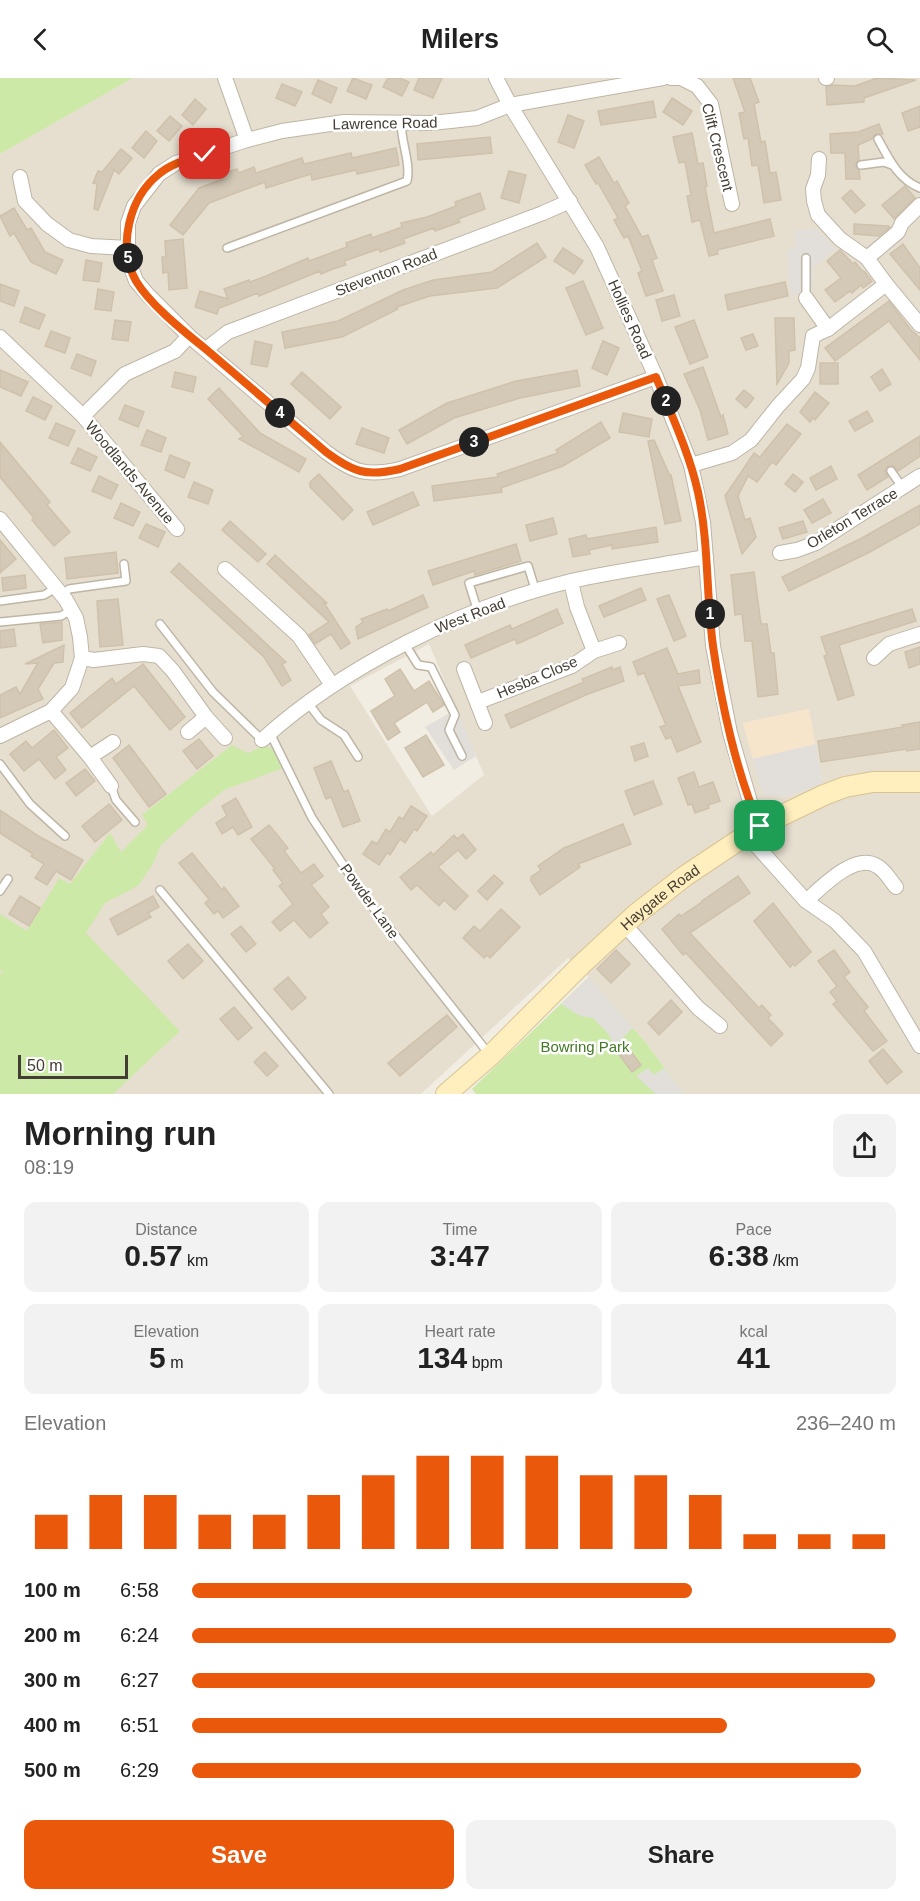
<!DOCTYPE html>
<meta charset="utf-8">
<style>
body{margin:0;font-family:Helvetica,sans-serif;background:#f2f2f2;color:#222;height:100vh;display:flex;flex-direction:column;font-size:22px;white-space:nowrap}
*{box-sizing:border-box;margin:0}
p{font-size:20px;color:#767676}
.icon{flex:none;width:33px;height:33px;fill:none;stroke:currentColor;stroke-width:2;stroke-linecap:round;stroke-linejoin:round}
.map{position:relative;height:1016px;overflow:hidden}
.side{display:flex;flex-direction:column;background:#fff;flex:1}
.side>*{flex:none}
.scale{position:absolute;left:18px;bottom:15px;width:110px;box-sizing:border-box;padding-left:6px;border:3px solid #443d33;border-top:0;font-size:16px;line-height:21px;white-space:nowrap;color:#443d33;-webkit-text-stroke:4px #fff;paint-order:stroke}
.pin{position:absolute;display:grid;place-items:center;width:51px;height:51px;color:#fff;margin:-26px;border-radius:12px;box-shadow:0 3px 9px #0006}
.km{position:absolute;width:30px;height:30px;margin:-15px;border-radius:50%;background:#222;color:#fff;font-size:16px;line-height:30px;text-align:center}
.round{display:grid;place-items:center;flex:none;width:63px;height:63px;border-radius:12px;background:#f2f2f2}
.headline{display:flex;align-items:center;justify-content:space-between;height:102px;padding:0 24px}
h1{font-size:33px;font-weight:600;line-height:45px}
.stats{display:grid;grid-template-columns:repeat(3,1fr);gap:9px;height:102px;padding:6px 24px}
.stats div{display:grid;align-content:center;border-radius:12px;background:#f2f2f2;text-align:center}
.stats b{font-size:30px;font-weight:600}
.stats small{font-size:16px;font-weight:400}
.stats p{font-size:16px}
.chart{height:168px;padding:12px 24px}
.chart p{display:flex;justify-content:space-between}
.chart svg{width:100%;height:108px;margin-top:6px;stroke:#ea580c;stroke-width:6}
.button{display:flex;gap:12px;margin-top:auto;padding:12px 24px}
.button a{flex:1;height:69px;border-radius:12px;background:#ea580c;color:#fff;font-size:24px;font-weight:600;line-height:69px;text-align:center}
.button a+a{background:#f2f2f2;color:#222}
ul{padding:0 24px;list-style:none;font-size:20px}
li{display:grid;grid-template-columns:96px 72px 1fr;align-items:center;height:45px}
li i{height:15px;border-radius:8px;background:#ea580c}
header{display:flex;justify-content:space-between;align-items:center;height:78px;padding:0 24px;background:#fff;font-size:27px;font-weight:600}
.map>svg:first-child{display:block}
</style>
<header><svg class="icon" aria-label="back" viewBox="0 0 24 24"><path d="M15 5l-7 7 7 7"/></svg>Milers<svg class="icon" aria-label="search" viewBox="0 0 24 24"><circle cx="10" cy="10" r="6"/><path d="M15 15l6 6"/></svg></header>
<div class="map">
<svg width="920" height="1016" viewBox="0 0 920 1016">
<rect width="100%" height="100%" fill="#f2ede2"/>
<path fill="#e6dfd0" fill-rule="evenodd" d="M133,0H920V1016H684L646,965L589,899L568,880L421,1016H0V76ZM429,566L484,697L432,738L350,608ZM809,631L763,717L743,645Z"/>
<polygon fill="#f6e4cb" points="809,631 823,706 784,719 763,717 743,645"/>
<g fill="#cce9a8">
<polygon points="0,0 133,0 0,76"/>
<polygon points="232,667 248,675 265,667 279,676 286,689 224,712 197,734 161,767 153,786 138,808 105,825 86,855 180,953 113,1016 0,1016 0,897 2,893 0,891 0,836 27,853 59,800 70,806 110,755 121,774 148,747 142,737"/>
<polygon points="589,899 646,965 684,1016 476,1016 472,1011"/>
</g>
<g fill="#e2dfdb">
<polygon points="817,151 836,171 814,189 813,213 790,217 787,172 797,168 794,153"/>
<polygon points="457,631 476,678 454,692 425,649"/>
<polygon points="816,666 823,706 784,719 763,717 752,681"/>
<polygon points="589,899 633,950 615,967 606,953 593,940 580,938 561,926"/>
<polygon points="648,990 654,997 664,990 684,1016 656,1016 636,998"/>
</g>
<g fill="#d4c9b7" stroke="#cfc1aa" stroke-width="1.5">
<polygon points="353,0 372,7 366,21 347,13"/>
<polygon points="388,0 400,0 409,4 402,18 383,9"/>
<polygon points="419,0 442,0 433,20 414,12"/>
<polygon points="733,0 750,0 759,24 754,26 761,64 765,63 770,95 776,94 781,122 764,125 758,87 752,88 748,60 744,61 739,35 745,34"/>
<polygon points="877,0 916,2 864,20 864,24 827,27 826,9 832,7 855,8"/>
<polygon points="318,2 337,10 331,25 312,16"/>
<polygon points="282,6 302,14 295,28 276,20"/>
<polygon points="672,20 692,33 683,47 663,34"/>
<polygon points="195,21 206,31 193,47 182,37"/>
<polygon points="653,23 656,39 601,47 598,33"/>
<polygon points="920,28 920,49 908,53 902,35"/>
<polygon points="568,37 584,43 574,70 558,64"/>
<polygon points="170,38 182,48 169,63 157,53"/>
<polygon points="879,46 883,56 876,56 872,61 858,67 859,82 855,87 859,92 860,101 846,101 845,75 831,75 830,56 858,54"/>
<polygon points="146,53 157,63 144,80 132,70"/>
<polygon points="692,55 698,86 703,85 707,108 705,109 714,155 770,141 774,158 717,172 718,176 709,178 700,142 692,144 687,118 691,117 685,84 679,85 673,59"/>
<polygon points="490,59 492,75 418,82 417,66"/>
<polygon points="396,70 399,87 357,96 356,92 312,102 311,96 266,110 265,104 209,125 183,157 170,147 199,110 223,101 221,96 237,91 239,95 254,89 256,95 302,80 304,86 351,75 352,80"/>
<polygon points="121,71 132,80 119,96 114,92 98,132 94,131 97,106 93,105 98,93 102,94"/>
<polygon points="599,79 614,105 617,103 629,125 625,128 642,159 648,157 657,180 652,182 663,213 646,218 638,195 642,193 628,158 624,160 614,142 618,140 598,105 596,106 585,87"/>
<polygon points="509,93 526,97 519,125 501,120"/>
<polygon points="905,108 915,120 894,141 882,127"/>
<polygon points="851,112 865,127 855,135 842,120"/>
<polygon points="480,115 485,131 458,141 460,144 435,153 434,150 403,161 405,165 380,174 379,171 344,183 346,187 333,191 321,196 320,193 259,218 258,215 230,226 219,230 217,236 195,229 200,213 228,221 224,211 249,202 250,204 266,198 308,180 309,183 347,169 346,165 371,156 372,160 402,149 401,145 427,139 456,128 455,124"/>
<polygon points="14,130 27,152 31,150 45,174 63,182 56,196 31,184 14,155 10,158 0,138"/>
<polygon points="854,146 888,148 890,149 879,158 854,156"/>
<polygon points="183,161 187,210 169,212 168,194 163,195 162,179 166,179 165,163"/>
<polygon points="537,165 546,179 497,210 430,218 397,229 398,231 342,259 285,270 282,254 338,243 403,212 433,202 492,194"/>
<polygon points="903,166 920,190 920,212 890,176"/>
<polygon points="563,170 583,183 574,196 554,183"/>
<polygon points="840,172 853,186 855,184 863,194 864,193 872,203 863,210 861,207 852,215 850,213 835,224 825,212 841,200 827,183"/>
<polygon points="86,182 102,185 99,204 83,202"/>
<polygon points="583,203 603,250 586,257 566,210"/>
<polygon points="785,204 788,218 728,232 725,217"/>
<polygon points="0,206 19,213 14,228 0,223"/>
<polygon points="98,211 114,214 111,233 95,231"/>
<polygon points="674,217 680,238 662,243 656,222"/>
<polygon points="889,223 911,252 920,260 920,282 889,243 835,283 825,270"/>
<polygon points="25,229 45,237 39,251 20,244"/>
<polygon points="775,240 794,240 795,272 789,273 789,285 777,306"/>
<polygon points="115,242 131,244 128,263 112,261"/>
<polygon points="694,242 708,279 690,286 675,249"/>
<polygon points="51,253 70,260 65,275 45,268"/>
<polygon points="753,256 758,268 746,272 741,260"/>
<polygon points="255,263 272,267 267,289 251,286"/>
<polygon points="603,263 619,270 607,297 592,290"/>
<polygon points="77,276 96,283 91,298 71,290"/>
<rect x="820" y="285" width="18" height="21"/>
<polygon points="703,289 721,339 723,337 728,356 708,362 700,332 684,296"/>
<polygon points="882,291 891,306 880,313 871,299"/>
<polygon points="0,292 28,304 21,318 0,309"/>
<polygon points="577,292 580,308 520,320 454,340 407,366 399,352 447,325 516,303"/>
<polygon points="175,294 196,299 193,314 172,309"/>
<polygon points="302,294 341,329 330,341 291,306"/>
<polygon points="219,310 260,355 306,381 299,394 239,361 243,358 208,321"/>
<polygon points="744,312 754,320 746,330 736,321"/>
<polygon points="815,314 829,325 815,342 813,340 810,344 800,334"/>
<polygon points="33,319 52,328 45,342 26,333"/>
<polygon points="125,327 144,334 138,349 119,341"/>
<polygon points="867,333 873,343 855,353 849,343"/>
<polygon points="623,335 652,341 649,359 619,354"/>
<polygon points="601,344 610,360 563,388 501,410 502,414 434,423 432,408 498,399 497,396 558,375 556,372"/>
<polygon points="56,345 75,353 68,368 49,360"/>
<polygon points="787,346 801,356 776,387 772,384 757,404 748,398 738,418 745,442 750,440 756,459 742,476 725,418 754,375 760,379"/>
<polygon points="362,350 389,360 384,375 356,366"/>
<polygon points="147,352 166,360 161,374 141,367"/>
<polygon points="920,358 920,378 898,393 894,388 888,388 885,393 888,399 867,412 858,397"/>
<polygon points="654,362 670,398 671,397 681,443 665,446 648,363"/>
<polygon points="0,364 50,424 47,427 70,454 54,468 32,442 34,440 0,399"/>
<polygon points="78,370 97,379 90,393 71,385"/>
<polygon points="170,377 190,385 184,400 165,392"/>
<polygon points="831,388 837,401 816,412 810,400"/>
<polygon points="319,396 353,432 343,442 310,409 310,404"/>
<polygon points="793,396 803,404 795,414 785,406"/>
<polygon points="99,398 118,407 111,421 92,413"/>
<polygon points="194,404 213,412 208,426 188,419"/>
<polygon points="413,414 419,427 373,447 367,434"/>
<polygon points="823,421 831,435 812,445 804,432"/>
<polygon points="121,425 140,434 133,448 114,440"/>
<polygon points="920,427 920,446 868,475 789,513 782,499 862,460"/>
<polygon points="553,440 557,456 530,463 526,447"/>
<polygon points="230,443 266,476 258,484 222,452"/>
<polygon points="803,443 807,454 783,461 779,450"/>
<polygon points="146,446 165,454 158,469 139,460"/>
<polygon points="656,449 658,464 612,471 612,467 589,472 590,476 573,479 569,461 586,457 587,461"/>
<polygon points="0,462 16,481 0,495"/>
<polygon points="516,466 521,483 475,497 474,493 433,507 428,493"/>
<polygon points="116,474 118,495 67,501 65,480"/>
<polygon points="275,477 327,525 324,525 350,565 341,571 331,556 315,566 309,557 329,544 267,486"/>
<polygon points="179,485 286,584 282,586 291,602 282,608 264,579 171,494"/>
<polygon points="754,494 761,546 767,546 771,575 774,575 778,616 758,619 752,563 745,563 742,536 735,537 731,497"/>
<polygon points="25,497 26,510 3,513 2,500"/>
<polygon points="641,510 646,522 604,539 599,528"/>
<polygon points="423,517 428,529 358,561 356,549 363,544 361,541 387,531 388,533"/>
<polygon points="669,517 686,558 674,563 657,521"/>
<polygon points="118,521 123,567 100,569 97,523"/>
<polygon points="557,531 563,545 517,566 515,561 471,580 465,567 510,547 512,551"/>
<polygon points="912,531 916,543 839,567 854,617 838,622 824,578 827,577 821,559"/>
<polygon points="62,544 62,562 43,565 40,546"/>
<polygon points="14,551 16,568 0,570 0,553"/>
<polygon points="64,567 63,584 54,585 38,611 43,621 0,640 0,617 16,609 20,616 38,585 25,586"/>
<polygon points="920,569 920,586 909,590 905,574"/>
<polygon points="667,570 678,596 699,592 700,605 678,608 701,664 677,674 671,659 666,661 660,649 666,647 644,595 638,597 633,584"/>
<polygon points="143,586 185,639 170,652 134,608 82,650 70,635 112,600 116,606"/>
<polygon points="612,589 613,592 620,589 624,603 588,616 511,650 505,637 584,604 582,601"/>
<polygon points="400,591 414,613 429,603 444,627 433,634 427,624 394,645 400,654 388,662 371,633 395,618 385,601"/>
<polygon points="920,644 920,671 907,673 907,671 821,684 818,663 903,649 902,647"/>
<polygon points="54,652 68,670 56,679 66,692 55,701 39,681 24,693 10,676 26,663 32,670"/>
<polygon points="426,657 444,687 423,699 405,670"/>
<polygon points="199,661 213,678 197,691 183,673"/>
<polygon points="644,665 648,678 635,683 631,669"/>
<polygon points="129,667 166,716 149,729 113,680"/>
<polygon points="331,683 344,714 348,712 360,743 343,749 331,719 326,721 314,690"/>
<polygon points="85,691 95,703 76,718 66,705"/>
<polygon points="694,694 699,709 713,704 720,723 708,727 709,730 695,735 692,726 688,727 678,700"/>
<polygon points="653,703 662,726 634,737 625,713"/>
<polygon points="236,720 252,749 238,757 233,749 222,756 216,745 227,738 222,728"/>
<polygon points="109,726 122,742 95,764 82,748"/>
<polygon points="411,728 427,738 417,753 414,751 405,765 400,761 390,777 387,775 379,787 363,776 372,763 377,766 386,751 390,754 399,739 403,741"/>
<polygon points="0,732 40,759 83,782 71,802 56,793 47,807 35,800 44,786 31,778 33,776 0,755"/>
<polygon points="623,746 631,766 578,786 580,789 540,817 531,803 531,799 541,792 538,788 564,770"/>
<polygon points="269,747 288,770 284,773 301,795 314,786 323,798 311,807 329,829 321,836 328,845 310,860 294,842 280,853 272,844 293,826 279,808 283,805 273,792 275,791 251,761"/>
<polygon points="463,756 476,772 466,781 458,772 438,789 468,818 455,832 444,822 439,828 417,807 411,812 400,799 431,774 433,777 454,757 457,761"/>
<polygon points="192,775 222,812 224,809 239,828 223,840 218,833 214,836 205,825 209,821 179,785"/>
<polygon points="494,797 503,805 487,822 478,813"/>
<polygon points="738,798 750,815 690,855 759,930 762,927 771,937 768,940 783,956 771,968 686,875 683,877 662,851 679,836 681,838 702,824 702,823"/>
<polygon points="20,818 40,830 29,848 9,836"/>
<polygon points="153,818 159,829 148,835 151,839 118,857 110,841"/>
<polygon points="773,825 811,874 795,888 793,886 790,889 754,843"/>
<polygon points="501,831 520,849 490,880 487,877 484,880 463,860 474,848 480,853"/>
<polygon points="241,848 256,866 246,874 231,856"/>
<polygon points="188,866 203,883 183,901 168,883"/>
<polygon points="616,872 630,886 611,905 597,891"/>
<polygon points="834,872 850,894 844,899 868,929 864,933 887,963 873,973 833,926 837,923 830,914 837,908 818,883"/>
<polygon points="288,899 306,920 292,932 274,911"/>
<polygon points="671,922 682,934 659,957 648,945"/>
<polygon points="234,929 252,950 238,962 220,941"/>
<polygon points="447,937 457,949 400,998 388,985"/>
<polygon points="624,964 641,987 632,994 615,971"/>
<polygon points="883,971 902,994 887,1006 869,983"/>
<polygon points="265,974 278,988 267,998 254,984"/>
</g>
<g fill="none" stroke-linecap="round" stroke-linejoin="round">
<g stroke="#beb5a5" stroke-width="10">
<g id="lane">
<path d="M878,61C889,81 898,101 920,110"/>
<polyline points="861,87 884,84 892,87"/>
<path d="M227,170L407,103C411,85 401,64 401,44"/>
<polyline points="806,180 806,220"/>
<polyline points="891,393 902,409"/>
<polyline points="62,517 69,511 126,503 124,486"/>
<polyline points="0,523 44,517 56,510"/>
<polyline points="478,534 469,505 528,488 536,514"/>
<polyline points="0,544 61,538 71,532"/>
<polyline points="160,546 213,614 262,662"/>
<polyline points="405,566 418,587 431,589 455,637 449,652 462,678"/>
<polyline points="308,625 321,642 344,657 358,679"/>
<polyline points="270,655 312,740 364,818 489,976"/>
<polyline points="0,686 30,726 65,758"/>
<polyline points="111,708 116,722 135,744"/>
<polyline points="160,812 329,1016"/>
<polyline points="0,813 8,801"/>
</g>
</g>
<g stroke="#beb5a5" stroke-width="16">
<g id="street">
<polyline points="225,0 247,62"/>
<polyline points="496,0 510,27 597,169 656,299 691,387 703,444 713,568 730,655 751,727 760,748"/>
<polyline points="671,0 681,0 697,8 711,26 732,126"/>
<polyline points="826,0 827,0"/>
<polyline points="819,81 818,97 813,111 814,123 818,137 840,161 867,180 886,206 920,247"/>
<polyline points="20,99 25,123 47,146 69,162 91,168 128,170"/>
<polyline points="867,180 898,154 902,145 920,127"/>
<polyline points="806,220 828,251"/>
<polyline points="0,259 83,338 177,451"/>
<polyline points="206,271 228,254 543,135 570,123"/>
<path d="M656,299L400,391C366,399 353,394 326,374L189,258L148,217L136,203L128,181V145L134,128L159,96L176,85L247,62L282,53L344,44L430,45L451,43L477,40L510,27L663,0"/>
<polyline points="83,338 125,296 175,273 189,258"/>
<polyline points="691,387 732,375 751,362 778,328 803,301 808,290 813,258 828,251 886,206"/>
<polyline points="0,441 66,522 76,540 80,559 82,580 72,610 51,633 0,658"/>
<polyline points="780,475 797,472 816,465 920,398"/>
<polyline points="225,491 299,558 332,607"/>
<polyline points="594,573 619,565"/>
<polyline points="82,580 94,582 143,576 159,578 173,593 206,639 225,660"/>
<polyline points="874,580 889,566 920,556"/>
<polyline points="464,591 485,645"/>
<polyline points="478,624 572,588 594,573 577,529 571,504"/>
<polyline points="51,633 90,679 111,708"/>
<polyline points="188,654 206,639"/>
<path d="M262,662C342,589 465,528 571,503C615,493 661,487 706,479"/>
<polyline points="90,679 113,664"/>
<polyline points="747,757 806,823 835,843 864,873 920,968"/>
<path d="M806,823C822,809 855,774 877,788C885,792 890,802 896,809"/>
<polyline points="625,847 698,930 720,948"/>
</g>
</g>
<g stroke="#d8c491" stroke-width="22">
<g id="secondary">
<path id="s1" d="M446,1016L490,978L582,886L635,837L685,798L760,748L824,717L845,709L873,704H920"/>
</g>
</g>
<use href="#lane" stroke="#fff" stroke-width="7"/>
<use href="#street" stroke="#fff" stroke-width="14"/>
<use href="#secondary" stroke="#ffefbf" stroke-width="20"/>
</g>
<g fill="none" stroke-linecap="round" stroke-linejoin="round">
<g stroke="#fff" stroke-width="12">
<path id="route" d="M205,76C189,81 172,85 159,96C129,120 117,169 136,203C151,228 186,255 208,273C247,306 286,340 326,374C353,394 366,399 400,391L656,299C671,336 689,374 698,414C709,465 706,517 713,568C721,624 737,698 760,748"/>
</g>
<use href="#route" stroke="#ea580c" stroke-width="8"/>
</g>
<g text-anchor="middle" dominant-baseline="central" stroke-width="5" stroke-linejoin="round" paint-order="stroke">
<g font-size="15" fill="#443d33" stroke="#fff">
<text transform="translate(385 45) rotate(-1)">Lawrence Road</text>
<text transform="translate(718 69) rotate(76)">Clift Crescent</text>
<text transform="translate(386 194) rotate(-21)">Steventon Road</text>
<text transform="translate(630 241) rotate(66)">Hollies Road</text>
<text transform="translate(130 394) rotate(50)">Woodlands Avenue</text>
<text transform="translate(852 440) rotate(-31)">Orleton Terrace</text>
<text transform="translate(470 537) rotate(-21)">West Road</text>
<text transform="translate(537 599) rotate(-23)">Hesba Close</text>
<text stroke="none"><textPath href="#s1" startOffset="291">Haygate Road</textPath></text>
<text transform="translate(370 823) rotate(54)">Powder Lane</text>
</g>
<g font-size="15" fill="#447824" stroke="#fff">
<text x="585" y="968">Bowring Park</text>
</g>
</g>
</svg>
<div class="scale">50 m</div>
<div class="pin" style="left:760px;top:748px;background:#1e9e55"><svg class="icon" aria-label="arrive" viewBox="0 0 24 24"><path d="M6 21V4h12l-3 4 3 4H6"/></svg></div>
<div class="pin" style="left:205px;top:76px;background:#d93025"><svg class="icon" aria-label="check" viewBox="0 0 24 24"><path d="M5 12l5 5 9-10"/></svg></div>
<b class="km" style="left:710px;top:536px">1</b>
<b class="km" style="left:666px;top:323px">2</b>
<b class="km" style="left:474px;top:364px">3</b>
<b class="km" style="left:280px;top:335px">4</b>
<b class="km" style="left:128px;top:180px">5</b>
</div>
<section class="side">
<div class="headline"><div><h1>Morning run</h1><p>08:19</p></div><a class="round"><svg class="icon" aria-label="share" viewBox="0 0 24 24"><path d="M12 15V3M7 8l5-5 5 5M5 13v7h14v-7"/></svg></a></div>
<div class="stats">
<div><p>Distance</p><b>0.57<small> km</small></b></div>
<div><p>Time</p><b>3:47</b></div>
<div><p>Pace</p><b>6:38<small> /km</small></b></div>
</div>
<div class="stats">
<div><p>Elevation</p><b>5<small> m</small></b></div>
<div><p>Heart rate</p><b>134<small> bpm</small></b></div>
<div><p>kcal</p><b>41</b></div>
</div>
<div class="chart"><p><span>Elevation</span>236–240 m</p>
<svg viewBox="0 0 160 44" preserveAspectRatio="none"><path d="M5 44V30M15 44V22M25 44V22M35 44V30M45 44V30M55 44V22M65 44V14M75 44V6M85 44V6M95 44V6M105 44V14M115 44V14M125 44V22M135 44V38M145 44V38M155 44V38"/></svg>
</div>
<ul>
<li><b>100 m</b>6:58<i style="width:71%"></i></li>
<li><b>200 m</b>6:24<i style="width:100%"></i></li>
<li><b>300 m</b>6:27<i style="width:97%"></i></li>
<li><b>400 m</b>6:51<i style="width:76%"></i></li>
<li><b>500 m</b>6:29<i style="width:95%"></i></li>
</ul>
<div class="button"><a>Save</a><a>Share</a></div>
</section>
